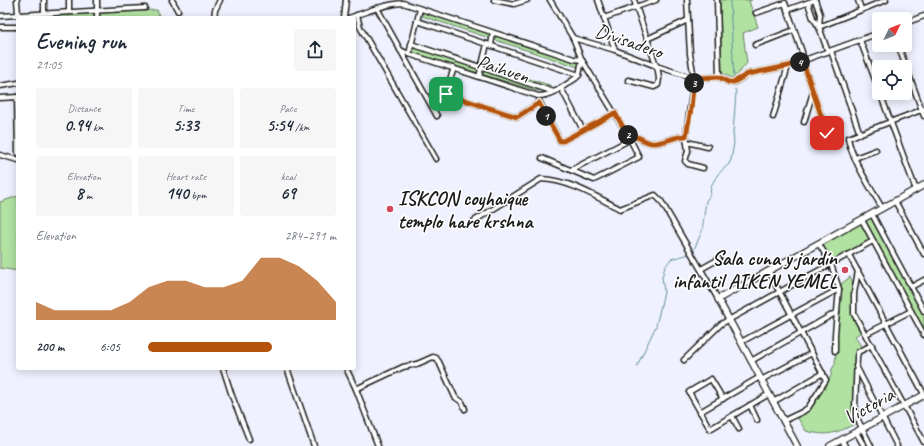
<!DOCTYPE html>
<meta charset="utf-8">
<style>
body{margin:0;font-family:Caveat,sans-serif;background:#f6f6f7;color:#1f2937;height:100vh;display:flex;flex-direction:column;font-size:15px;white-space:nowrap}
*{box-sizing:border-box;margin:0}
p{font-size:13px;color:#747a83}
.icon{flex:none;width:22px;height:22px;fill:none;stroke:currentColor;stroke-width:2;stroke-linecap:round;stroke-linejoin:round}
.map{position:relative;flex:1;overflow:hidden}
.panel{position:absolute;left:16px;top:16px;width:340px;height:354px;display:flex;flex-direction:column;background:#fff;border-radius:4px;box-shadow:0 2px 10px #0003}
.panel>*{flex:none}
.needle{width:26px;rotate:47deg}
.fabs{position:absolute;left:872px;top:12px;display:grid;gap:8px}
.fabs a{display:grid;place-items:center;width:40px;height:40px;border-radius:4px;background:#fff;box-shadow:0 2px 10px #0003;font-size:20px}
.pin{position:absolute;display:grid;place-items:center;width:34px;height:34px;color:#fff;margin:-17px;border-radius:8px;box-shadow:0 2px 6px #0006}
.km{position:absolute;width:20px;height:20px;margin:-10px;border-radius:50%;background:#222;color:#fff;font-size:11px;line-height:20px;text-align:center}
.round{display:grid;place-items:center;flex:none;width:42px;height:42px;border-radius:4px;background:#f6f6f7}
.overview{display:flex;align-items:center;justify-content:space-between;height:68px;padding:0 20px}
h1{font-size:22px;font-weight:600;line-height:30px}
.figures{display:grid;grid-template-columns:repeat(3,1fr);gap:6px;height:68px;padding:4px 20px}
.figures div{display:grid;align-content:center;border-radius:4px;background:#f6f6f7;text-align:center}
.figures b{font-size:17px;font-weight:600}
.figures small{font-size:11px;font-weight:400}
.figures p{font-size:11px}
.chart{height:112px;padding:8px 20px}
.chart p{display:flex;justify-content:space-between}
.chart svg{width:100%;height:72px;margin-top:4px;fill:#b45309;opacity:.7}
ul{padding:0 20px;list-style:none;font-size:13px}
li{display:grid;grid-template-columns:64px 48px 1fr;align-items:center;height:30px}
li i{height:10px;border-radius:5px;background:#b45309}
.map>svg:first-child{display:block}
</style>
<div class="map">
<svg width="924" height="446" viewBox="0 0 924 446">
<rect width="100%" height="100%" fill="#eff2fe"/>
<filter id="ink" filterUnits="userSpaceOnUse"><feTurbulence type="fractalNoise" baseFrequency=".025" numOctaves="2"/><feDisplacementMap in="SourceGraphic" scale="8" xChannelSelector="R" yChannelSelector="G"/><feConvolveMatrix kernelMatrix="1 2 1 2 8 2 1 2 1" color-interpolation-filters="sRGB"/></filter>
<g filter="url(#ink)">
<g fill="#b1e2a2" stroke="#667f5f">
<polygon points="720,0 752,0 749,1 758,27 743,33 747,63 737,75 732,78 722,73"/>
<polygon points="423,9 581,61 578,67 422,16"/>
<polygon points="157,10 160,18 25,18 42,16"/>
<polygon points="413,42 552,86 544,90 537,91 409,52"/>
<polygon points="18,196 18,271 0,268 0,202"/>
<polygon points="871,216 924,313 924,332 864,221"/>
<polygon points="861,222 871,241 831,263 822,245"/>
<path d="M850,277L854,284L853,313L863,331L855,336L862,348L857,352C852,375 852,401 857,423C836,433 829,437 806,431L795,414L815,402L831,376L832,369L835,364L836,350V331L841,284Z"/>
</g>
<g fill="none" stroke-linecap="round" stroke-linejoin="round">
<g stroke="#62909b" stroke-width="1">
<polyline points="730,0 734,79"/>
<polyline points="693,252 702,231 706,201 710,195 711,186 718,174 729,164 731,160 734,143 733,133 736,93 735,89"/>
<polyline points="637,366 656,326 664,292 662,277 665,267 671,259 690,254"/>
</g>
<g stroke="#1c1c1c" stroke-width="7">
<g id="street">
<polyline points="17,0 18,14"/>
<polyline points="44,0 44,13"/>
<polyline points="69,0 69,12"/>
<polyline points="97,0 97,18"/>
<polyline points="172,0 178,11"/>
<polyline points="494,0 514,4 527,0"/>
<polyline points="598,0 615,50"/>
<polyline points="687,0 690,54 694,78 686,136 688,151 685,161 688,164 703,168"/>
<polyline points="717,0 719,77"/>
<polyline points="815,0 820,14 819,27 828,52"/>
<polyline points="858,0 861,9"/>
<polyline points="808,3 813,18 819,27"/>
<polyline points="377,8 437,116"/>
<polyline points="787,10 815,0"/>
<polyline points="756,13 785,3 802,52 804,65 827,133"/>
<polyline points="357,15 360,27 436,159"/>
<polyline points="0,16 145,8"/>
<polyline points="214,18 215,10 220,0"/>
<polyline points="344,18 346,0"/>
<path d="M349,18C366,12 385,4 403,3L574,59L582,60L579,75L576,78C564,86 552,96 538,96L409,54L400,50"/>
<polyline points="604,18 656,0"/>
<polyline points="417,21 579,75"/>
<polyline points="905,23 924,16"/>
<polyline points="0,27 18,27 18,28"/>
<polyline points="819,27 886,0"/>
<polyline points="573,38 615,50 656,66 694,78 719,77"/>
<polyline points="647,39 688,20"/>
<polyline points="860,40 879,90"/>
<polyline points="411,44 554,92"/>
<polyline points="491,45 493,33"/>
<polyline points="755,45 794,30"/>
<polyline points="898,45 924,116"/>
<polyline points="831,51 860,134"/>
<polyline points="409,54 420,9"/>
<polyline points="454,68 445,94 517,117 539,103"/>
<polyline points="479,77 487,44"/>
<polyline points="719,77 728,82 735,82 748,74 788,66 879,33"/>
<polyline points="628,80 654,87 658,85 659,79 658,71 634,0"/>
<polyline points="0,86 18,83"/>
<polyline points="561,88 583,130"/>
<polyline points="880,93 916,190"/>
<polyline points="17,97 18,153"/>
<polyline points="0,98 18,97"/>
<polyline points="539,101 560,141 563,141 615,113"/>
<polyline points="773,117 788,66"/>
<polyline points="804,122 813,92"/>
<polyline points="687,142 708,147"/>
<polyline points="0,155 18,160"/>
<polyline points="542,158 594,180 639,157 630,139 582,60 573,38 550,0"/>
<polyline points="855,158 876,150"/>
<path d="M571,170L635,137C642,138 646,143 653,143C664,143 674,136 686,136"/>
<polyline points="895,201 924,254"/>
<path d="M882,208C871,188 852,160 848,138L924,109"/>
<polyline points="872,214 924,311"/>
<polyline points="862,220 924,335"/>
<path d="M474,221L541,179C569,180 595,196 620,209L655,195L661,201L718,299"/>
<polyline points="819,244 831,264 839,289 835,334 835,351"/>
<polyline points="849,255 924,394"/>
<polyline points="701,269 719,259"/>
<polyline points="858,271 854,293 854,314 924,442"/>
<polyline points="769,272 826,380 808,408 802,412 783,421"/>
<polyline points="911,287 924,280"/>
<polyline points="866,334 911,311"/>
<polyline points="741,342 839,289"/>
<polyline points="684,360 721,324 873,241"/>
<polyline points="751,361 837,312"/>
<polyline points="856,366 897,446"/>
<polyline points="223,368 232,396 249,439"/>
<polyline points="287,368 314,446"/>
<polyline points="346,368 356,389 378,446"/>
<polyline points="761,380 812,353"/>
<polyline points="356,389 403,367 417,364 433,357 436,358 439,362 455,397 462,402 465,409"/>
<polyline points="723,399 711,379 689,392 710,429 769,394"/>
<polyline points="773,402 823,373"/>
<polyline points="750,405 757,420"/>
<polyline points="700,412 760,377"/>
<polyline points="732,416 739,429"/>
<polyline points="856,432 864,446"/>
<polyline points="842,440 845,446"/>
<polyline points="871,446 856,416 855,408 857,357 858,352 872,345"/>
</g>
</g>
<g stroke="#1c1c1c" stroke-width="8">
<g id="secondary">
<polyline points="797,446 718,299 924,185"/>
<polyline points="830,446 924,395"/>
</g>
</g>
<use href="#street" stroke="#fff" stroke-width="4"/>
<use href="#secondary" stroke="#fff" stroke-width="5.5"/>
</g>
</g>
<g fill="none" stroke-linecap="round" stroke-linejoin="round" filter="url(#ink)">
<g stroke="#fff" stroke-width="8">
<path id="route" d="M446,94L517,117L539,103L560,141H563L615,113L630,139L636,137C642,138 645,142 651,143C663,144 674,136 686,136L691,109L694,78L719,77L728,82H734L748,74L788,66L803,61L804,65L827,133"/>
</g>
<use href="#route" stroke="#b45309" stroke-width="5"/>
</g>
<g fill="#d1495b" stroke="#fff" stroke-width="1.5">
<circle cx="390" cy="209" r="4"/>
<circle cx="845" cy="270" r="4"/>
</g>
<g text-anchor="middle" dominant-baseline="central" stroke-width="3" stroke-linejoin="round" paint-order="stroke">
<g font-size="20" fill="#1c1c1c" stroke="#fff">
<text transform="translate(629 41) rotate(19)">Divisadero</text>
<text transform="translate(503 69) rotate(18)">Paihuen</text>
<text transform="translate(869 406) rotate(-29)">Victoria</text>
</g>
<g font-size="20" font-weight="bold" fill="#1c1c1c" stroke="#fff" text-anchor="start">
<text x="398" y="198">ISKCON coyhaique<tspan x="398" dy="23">templo hare krshna</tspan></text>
<text x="837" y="258" text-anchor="end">Sala cuna y jardín<tspan x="837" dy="23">infantil AIKEN YEMEL</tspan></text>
</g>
</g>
</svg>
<div class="fabs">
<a><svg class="needle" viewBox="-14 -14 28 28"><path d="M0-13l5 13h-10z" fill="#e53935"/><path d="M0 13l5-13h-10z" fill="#747a83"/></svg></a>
<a><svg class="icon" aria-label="locate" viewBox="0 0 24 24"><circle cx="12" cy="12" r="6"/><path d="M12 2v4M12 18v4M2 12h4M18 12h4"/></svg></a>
</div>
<div class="pin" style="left:446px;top:94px;background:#1e9e55"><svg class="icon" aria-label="arrive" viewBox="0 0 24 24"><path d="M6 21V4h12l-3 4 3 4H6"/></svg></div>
<div class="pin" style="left:827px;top:133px;background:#d93025"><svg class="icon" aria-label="check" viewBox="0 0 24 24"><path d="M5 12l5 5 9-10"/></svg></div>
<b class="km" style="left:546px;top:116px">1</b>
<b class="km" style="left:628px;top:135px">2</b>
<b class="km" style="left:694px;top:83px">3</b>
<b class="km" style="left:800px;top:62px">4</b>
<section class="panel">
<div class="overview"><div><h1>Evening run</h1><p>21:05</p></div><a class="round"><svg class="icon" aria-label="share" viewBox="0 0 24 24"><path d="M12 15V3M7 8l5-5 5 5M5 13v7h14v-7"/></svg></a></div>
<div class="figures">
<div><p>Distance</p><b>0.94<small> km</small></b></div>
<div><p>Time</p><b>5:33</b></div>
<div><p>Pace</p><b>5:54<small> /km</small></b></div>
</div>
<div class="figures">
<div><p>Elevation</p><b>8<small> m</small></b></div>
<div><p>Heart rate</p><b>140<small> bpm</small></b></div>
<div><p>kcal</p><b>69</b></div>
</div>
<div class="chart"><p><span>Elevation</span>284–291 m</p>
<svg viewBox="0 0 160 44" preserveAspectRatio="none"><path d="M0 44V33L10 38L20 38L30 38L40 38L50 33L60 24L70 20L80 20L90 24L100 24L110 20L120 6L130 6L140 11L150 20L160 33V44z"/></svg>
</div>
<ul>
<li><b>200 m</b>6:05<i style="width:66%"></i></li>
</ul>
</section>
</div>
